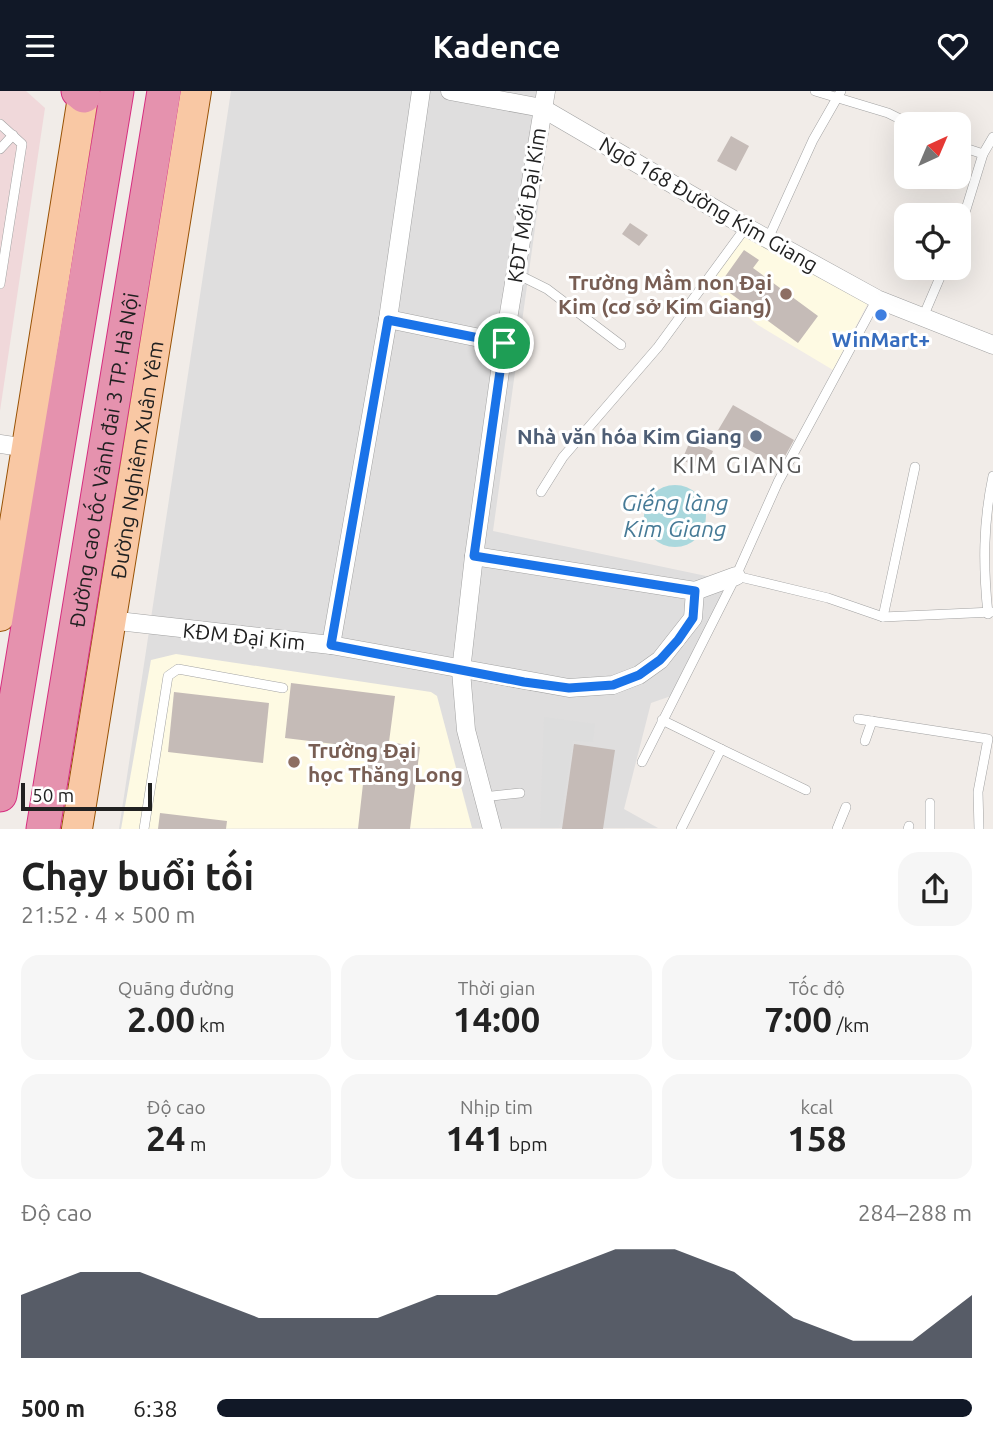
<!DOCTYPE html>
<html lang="vi">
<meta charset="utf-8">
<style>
body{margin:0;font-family:Ubuntu,sans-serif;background:#f6f6f6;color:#222;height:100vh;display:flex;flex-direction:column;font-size:26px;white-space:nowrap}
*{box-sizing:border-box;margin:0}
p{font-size:23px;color:#767676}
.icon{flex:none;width:38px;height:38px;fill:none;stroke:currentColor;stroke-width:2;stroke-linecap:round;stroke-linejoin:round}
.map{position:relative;height:738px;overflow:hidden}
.sheet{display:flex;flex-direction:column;background:#fff;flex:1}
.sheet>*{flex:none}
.needle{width:46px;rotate:44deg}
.tools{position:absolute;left:894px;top:21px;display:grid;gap:14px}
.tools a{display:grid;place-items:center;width:77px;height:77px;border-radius:14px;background:#fff;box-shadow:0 7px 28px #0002;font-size:35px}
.scale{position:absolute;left:21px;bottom:18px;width:131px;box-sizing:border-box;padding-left:7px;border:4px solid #212121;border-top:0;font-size:19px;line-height:24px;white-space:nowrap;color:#212121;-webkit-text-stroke:5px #fff;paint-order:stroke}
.pin{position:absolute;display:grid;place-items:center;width:60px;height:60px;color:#fff;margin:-30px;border:4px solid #fff;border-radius:50%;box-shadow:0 2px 7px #0007}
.round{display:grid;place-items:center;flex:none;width:74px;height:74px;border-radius:21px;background:#f6f6f6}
.head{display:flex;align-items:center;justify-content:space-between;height:119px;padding:0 21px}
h1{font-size:38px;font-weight:700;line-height:52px}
.figures{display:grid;grid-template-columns:repeat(3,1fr);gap:10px;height:119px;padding:7px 21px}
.figures div{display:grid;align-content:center;border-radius:18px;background:#f6f6f6;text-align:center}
.figures b{font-size:35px;font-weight:700}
.figures small{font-size:19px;font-weight:400}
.figures p{font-size:19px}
.chart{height:196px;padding:14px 21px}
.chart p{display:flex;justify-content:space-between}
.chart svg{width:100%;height:126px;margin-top:7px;fill:#111827;opacity:.7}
ul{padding:0 21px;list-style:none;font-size:23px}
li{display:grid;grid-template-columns:112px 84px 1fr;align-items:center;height:52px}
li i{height:18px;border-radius:9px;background:#111827}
header{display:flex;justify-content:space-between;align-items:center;height:91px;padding:0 21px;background:#111827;color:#fff;font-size:32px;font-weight:700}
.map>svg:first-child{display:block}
</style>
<header><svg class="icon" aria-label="menu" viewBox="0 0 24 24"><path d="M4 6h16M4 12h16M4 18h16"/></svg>Kadence<svg class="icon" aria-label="heart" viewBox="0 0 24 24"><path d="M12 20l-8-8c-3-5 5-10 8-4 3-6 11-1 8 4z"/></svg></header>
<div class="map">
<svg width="993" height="738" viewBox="0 0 993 738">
<rect width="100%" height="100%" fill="#f1ece8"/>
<polygon fill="#dfdede" points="231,0 554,0 493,440 730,490 671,605 651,612 624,718 658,737 119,738"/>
<polygon fill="#f0d8da" points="0,0 26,0 45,17 0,320"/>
<g fill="#fefae3">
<polygon points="748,142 868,212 833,279 758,234 708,194"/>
<polygon points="176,563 431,601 437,605 472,737 121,738 151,569"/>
</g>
<polygon fill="#ddd" points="544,626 595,633 593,651 573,650 559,737 540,737"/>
<circle fill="#aad8dd" cx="675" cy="425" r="31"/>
<g fill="#c5bbb7">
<polygon points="731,45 749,55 736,80 717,70"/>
<polygon points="630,132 648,144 639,155 622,143"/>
<polygon points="744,159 759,169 753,177 818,225 798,252 719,194"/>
<polygon points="733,314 794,349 779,376 717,341"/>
<polygon points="690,350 713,360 705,379 682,369"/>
<polygon points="291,592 395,605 389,651 420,656 410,738 358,738 367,657 285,647"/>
<polygon points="174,601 269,612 263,672 168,661"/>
<polygon points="574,653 615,659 603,738 562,738"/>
<polygon points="160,722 227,730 226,738 158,738"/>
</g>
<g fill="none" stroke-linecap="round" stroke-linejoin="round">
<g stroke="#a2a2a2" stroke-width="10">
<g id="lane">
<polyline points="815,0 888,22 910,33"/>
<polyline points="0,33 22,53 0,193"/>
<polyline points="959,55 983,63"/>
<polyline points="0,58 13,44"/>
<polyline points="959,141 983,63 993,46"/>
<polyline points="768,148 813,49 841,0"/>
<polyline points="515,182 547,198 621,254"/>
<polyline points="923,226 944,177"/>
<polyline points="541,401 563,366 658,256 746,136"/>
<polyline points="736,485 828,507 883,526 993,521"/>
<path d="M988,523C983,475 983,432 993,385"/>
<polyline points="883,526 915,376"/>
<polyline points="858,628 988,648 978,701 979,738"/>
<polyline points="662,629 721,658 681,738"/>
<polyline points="865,650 872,630"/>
<polyline points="721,658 806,699"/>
<polyline points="642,671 736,485 778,391 877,208"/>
<polyline points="483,706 520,702"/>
<polyline points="144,738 168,585 178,578 283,597"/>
<polyline points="837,738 846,716"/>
<polyline points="908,738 909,735"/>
<polyline points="930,738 930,712"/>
</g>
</g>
<g stroke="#a2a2a2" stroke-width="19">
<g id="street">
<polyline points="450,0 542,17 746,136 877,208 993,254"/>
<polyline points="388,228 504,252"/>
<polyline points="0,353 27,357"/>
<polyline points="695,500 736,485"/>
<polyline points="109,529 331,554 569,597 613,594 639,584 660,569 693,527 695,500 474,465"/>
<polyline points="331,554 388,228 421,0"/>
<polyline points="492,738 466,639 461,580 474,465 504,252 546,0"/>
</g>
</g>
<g stroke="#985205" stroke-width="32">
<g id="primary">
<polyline points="0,525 84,0"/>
<path id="s1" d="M77,738L196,0"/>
</g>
</g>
<g stroke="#d62d7f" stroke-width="35">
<g id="highway">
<polyline points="78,0 84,5"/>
<polyline points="0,704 117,0"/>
<path id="s2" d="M43,738L164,0"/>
</g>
</g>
<use href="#lane" stroke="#fff" stroke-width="9"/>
<use href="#street" stroke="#fff" stroke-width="18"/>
<use href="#primary" stroke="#f9c8a4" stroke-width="30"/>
<use href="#highway" stroke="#e592ae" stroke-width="33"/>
</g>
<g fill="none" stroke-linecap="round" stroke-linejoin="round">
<g stroke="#fff" stroke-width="14">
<polygon id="route" points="388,229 504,252 474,465 695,500 693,527 678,549 660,569 639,584 613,594 569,597 524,591 331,554"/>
</g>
<use href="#route" stroke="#1a73e8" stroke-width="9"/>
</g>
<g fill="#8d6e63" stroke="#fff" stroke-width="2.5">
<circle cx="786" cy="203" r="7"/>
<circle cx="294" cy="671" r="7"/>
</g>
<circle fill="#3f7fe0" stroke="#fff" stroke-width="2.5" cx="881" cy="224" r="7"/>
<circle fill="#5c6f8a" stroke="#fff" stroke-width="2.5" cx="756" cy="345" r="7"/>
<g text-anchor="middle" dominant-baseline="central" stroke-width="6" stroke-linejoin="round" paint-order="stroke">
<g font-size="21" fill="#212121" stroke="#fff">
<text transform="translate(709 113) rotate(30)">Ngõ 168 Đường Kim Giang</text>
<text transform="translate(526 114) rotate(-81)">KĐT Mới Đại Kim</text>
<text stroke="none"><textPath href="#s2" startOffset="374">Đường cao tốc Vành đai 3 TP. Hà Nội</textPath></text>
<text stroke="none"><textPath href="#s1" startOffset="374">Đường Nghiêm Xuân Yêm</textPath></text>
<text transform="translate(244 545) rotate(6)">KĐM Đại Kim</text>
</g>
<g font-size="21" font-weight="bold" fill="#785e54" stroke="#fff" text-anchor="end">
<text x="772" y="191">Trường Mầm non Đại<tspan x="772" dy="24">Kim (cơ sở Kim Giang)</tspan></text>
<text x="308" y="659" text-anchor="start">Trường Đại<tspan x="308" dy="24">học Thăng Long</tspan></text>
</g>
<g font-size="21" font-weight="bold" fill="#366cbe" stroke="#fff">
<text x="881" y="248">WinMart+</text>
</g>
<g font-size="21" font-weight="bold" fill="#4e5e75" stroke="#fff" text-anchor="end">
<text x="742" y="345">Nhà văn hóa Kim Giang</text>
</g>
<g font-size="23" letter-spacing="2" fill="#545454" stroke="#fff">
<text x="738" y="373">KIM GIANG</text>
</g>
<g font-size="23" font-style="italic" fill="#467a96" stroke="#fff">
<text x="675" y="411">Giếng làng<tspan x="675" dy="26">Kim Giang</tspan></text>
</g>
</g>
</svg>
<div class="tools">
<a><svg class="needle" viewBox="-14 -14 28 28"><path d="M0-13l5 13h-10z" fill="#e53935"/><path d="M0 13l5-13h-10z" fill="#767676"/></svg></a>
<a><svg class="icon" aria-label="locate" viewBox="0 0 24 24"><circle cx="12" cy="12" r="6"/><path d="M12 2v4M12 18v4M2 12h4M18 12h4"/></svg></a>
</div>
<div class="scale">50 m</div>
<div class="pin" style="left:504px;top:252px;background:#1e9e55"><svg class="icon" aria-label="arrive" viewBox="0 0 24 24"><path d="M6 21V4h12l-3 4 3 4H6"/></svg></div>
</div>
<section class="sheet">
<div class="head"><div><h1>Chạy buổi tối</h1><p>21:52 · 4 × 500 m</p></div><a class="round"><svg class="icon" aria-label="share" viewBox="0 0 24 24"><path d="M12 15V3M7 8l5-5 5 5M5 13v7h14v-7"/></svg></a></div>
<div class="figures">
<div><p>Quãng đường</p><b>2.00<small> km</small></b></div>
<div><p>Thời gian</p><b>14:00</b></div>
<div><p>Tốc độ</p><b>7:00<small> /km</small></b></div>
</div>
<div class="figures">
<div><p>Độ cao</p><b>24<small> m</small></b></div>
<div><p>Nhịp tim</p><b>141<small> bpm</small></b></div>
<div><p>kcal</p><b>158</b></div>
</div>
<div class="chart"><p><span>Độ cao</span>284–288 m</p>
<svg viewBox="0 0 160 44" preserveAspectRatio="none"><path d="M0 44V22L10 14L20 14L30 22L40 30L50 30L60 30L70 22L80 22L90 14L100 6L110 6L120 14L130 30L140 38L150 38L160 22V44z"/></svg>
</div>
<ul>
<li><b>500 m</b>6:38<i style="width:100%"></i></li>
</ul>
</section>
